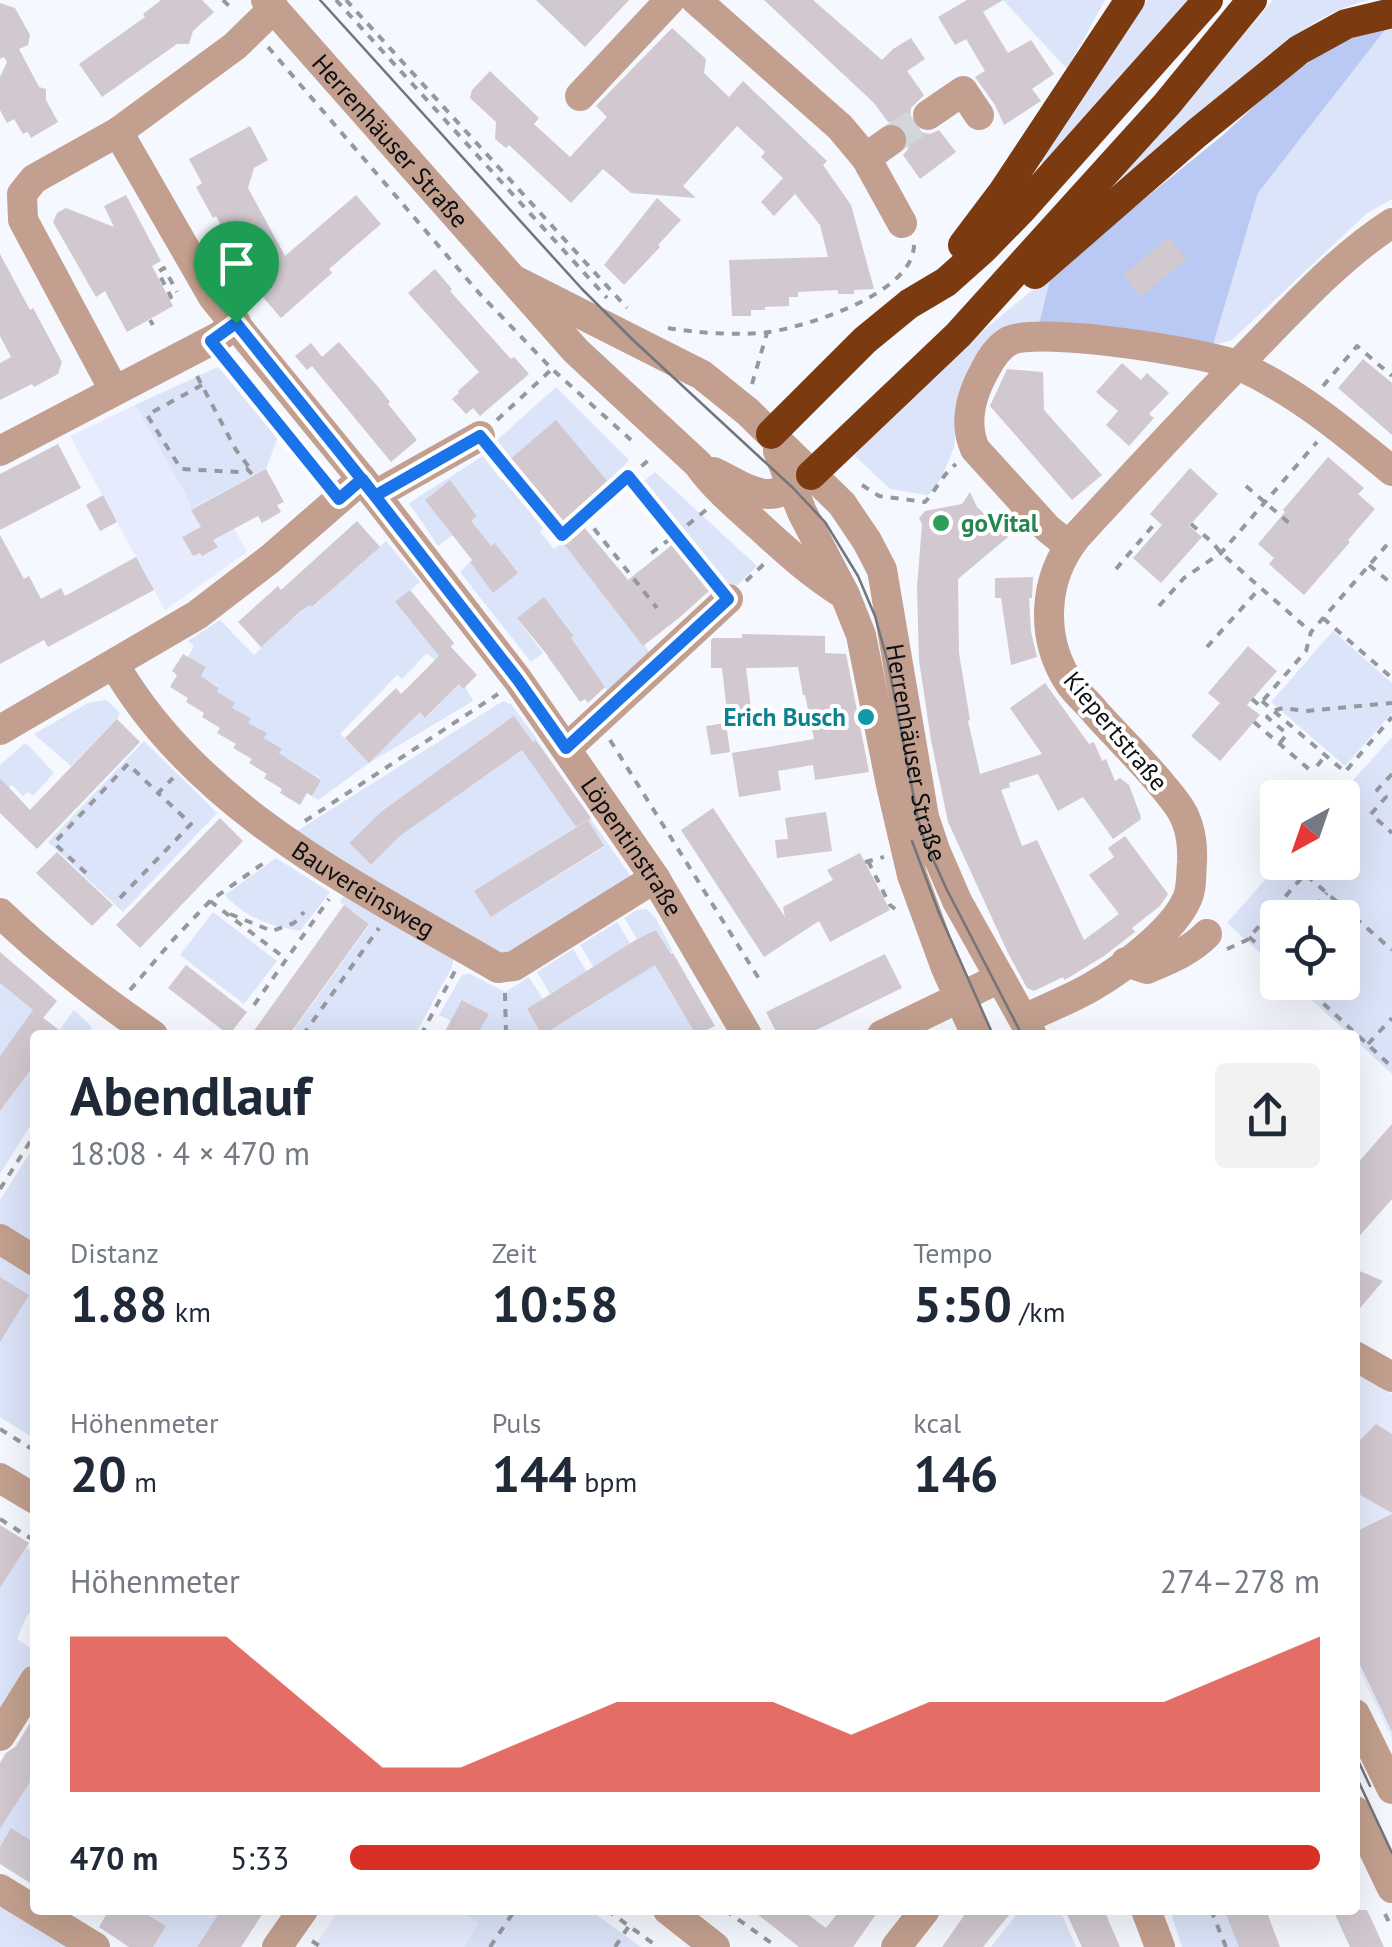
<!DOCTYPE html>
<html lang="de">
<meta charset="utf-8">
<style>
body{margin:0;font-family:"PT Sans",sans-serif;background:#f2f2f3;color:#1f2937;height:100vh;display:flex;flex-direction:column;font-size:38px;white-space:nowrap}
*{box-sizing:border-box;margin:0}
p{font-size:32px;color:#747a83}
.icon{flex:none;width:55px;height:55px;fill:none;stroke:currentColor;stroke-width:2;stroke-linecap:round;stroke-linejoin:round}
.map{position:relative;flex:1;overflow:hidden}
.side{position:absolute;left:30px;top:1030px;width:1330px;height:885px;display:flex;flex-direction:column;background:#fff;border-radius:10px;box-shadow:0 10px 40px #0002}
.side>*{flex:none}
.needle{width:65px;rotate:220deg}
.tools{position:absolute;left:1260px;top:780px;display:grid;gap:20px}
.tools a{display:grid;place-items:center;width:100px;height:100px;border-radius:10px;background:#fff;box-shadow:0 10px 40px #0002;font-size:50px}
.pin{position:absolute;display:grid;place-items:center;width:85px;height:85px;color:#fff;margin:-102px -42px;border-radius:50% 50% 50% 0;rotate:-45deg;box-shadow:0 0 10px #0007}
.pin .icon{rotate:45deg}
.round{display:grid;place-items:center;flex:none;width:105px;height:105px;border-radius:10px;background:#f2f2f3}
.overview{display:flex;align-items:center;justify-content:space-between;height:170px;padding:0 40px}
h1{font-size:55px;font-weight:800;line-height:75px}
.stats{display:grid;grid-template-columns:repeat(3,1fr);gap:15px;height:170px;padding:10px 40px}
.stats div{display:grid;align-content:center}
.stats b{font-size:50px;font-weight:800}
.stats small{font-size:28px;font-weight:400}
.stats p{font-size:28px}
.chart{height:280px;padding:20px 40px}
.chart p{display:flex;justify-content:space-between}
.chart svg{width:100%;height:180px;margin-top:10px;fill:#d93025;opacity:.7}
ul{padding:0 40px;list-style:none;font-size:32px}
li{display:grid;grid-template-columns:160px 120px 1fr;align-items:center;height:75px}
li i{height:25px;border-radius:12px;background:#d93025}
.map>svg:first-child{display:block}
</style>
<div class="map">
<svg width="1392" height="1947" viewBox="0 0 1392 1947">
<rect width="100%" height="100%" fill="#f5f8fe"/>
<g fill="#e6ecfd">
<polygon points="135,405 185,493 191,509 216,496 247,552 165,610 70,436"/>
<polygon points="1355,1373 1392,1394 1392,1739 1355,1662"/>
<polygon points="339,1910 459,1910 480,1923 464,1947 314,1947"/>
</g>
<g fill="#dce4f9">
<polygon points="1003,0 1105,0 1067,69"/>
<polygon points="1147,0 1190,0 1044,165 1040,162"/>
<path d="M1273,0H1369C1320,11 1283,44 1245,75C1199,112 1155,151 1111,190Z"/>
<polygon points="1392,21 1392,199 1366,214 1232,340 1213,345 1258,193"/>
<polygon points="1051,275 1039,324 957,423 954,447 944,472 934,491 927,495 890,489 854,455 968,343"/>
<polygon points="218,367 278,437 266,469 191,509 185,493 135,405"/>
<polygon points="556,387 629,460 609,483 555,421 509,461 562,524 559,526 506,463 508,460 494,443"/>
<polygon points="483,456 502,481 508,476 548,524 540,532 554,549 563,543 655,659 613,699 583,656 560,673 547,657 574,635 544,597 517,618 543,653 531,662 460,572 470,562 493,592 518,573 495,544 490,546 470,521 477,515 450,481 426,499 453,535 438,546 409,503"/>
<polygon points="655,472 757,566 729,593 638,486"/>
<polygon points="386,541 420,582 395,603 440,657 436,661 427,653 402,679 397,675 340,734 369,762 420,712 426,718 459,684 462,688 465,686 473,701 369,763 318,800 312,796 321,779 279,753 281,750 264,738 266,733 248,723 250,718 232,708 217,692 219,687 201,676 206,667 188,657 194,646 188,641 220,620 254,655 261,649 260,646 283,628 281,625 288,619 290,621 310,605 313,607 323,598 322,595 342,581 341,579 362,564 360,561 367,555 369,557"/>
<polygon points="1333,631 1392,683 1392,713 1345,766 1271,702"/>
<polygon points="106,700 120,713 117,719 71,766 34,734 88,703"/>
<polygon points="503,701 511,704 537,739 533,742 514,717 382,811 349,843 371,865 400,836 522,750 576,827 475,891 491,917 604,847 588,820 590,818 639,888 507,968 297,831"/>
<polygon points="1392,737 1392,1074 1355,1040 1355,1035 1350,1035 1293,983 1342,982 1342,918 1278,918 1277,968 1227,923 1280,863 1342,862 1342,798 1338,797"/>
<polygon points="144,741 217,813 123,912 48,842"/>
<polygon points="24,744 28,745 54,773 33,796 28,792 23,796 12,785 9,788 0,778 0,765"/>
<path d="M276,858L330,892L300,931C271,926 245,918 225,895Z"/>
<polygon points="345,894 449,954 453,960 452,967 415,1035 290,1035 370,924 340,902"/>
<polygon points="646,909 655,917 672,950 671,954 656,930 637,939 624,918 637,910"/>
<polygon points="213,912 277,961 244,1004 180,955"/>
<polygon points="617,922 631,945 594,968 580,945"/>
<polygon points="573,949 587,972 550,994 537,972"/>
<polygon points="659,962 658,970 696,1035 477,1035 488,1014 463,1000 451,1021 439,1015 462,975 470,974 505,992 529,977 543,999 527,1010 542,1034"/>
<polygon points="0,983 33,1010 0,1056"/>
<polygon points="74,1010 92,1027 87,1035 56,1035"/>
<polygon points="35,1064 35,1118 0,1174 0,1111"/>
<polygon points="35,1145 35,1253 0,1231 0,1200"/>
<polygon points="0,1253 35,1275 35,1439 0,1417"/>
<polygon points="26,1548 35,1553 35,1606 27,1616 17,1639 35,1651 35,1656 0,1711 0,1588"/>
<polygon points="35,1774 35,1843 12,1829 0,1847 0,1822 3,1824"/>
<polygon points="0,1894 79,1947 0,1947"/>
<polygon points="140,1910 221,1910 197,1947 153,1947 166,1926"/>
<polygon points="459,1910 590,1910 641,1947 464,1947 479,1923"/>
<polygon points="1020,1910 1060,1910 1076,1947 991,1947"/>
<polygon points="1170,1910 1224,1910 1239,1947 1182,1947"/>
</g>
<polygon fill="#bac8f4" points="1392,21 1258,193 1213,345 1039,324 1051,275 1223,135 1285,78 1337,44"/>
<g fill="#d1c8d0">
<polygon points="161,0 202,0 214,12 193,31 189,44 177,44 102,97 79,64 145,17 143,14"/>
<polygon points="536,0 629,0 585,47"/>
<polygon points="764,0 813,0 882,60 893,49 911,38 925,59 907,71 924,95 911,108 910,117 912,125 921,132 930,134 939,130 956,152 920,179 903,155 908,149 910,139 906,128 898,123 888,122 874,103"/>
<polygon points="967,0 1003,0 983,12 1008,53 1031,40 1054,74 1032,89 1041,101 1004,125 995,105 975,77 985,71 966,39 955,45 938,17"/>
<polygon points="0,3 15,8 30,35 28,45 19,49 39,87 46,89 46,100 58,122 31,138 28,132 23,134 14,119 7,123 0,110 0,77 7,62 4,57 0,59"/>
<polygon points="672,28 706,59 704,73 729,97 743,81 827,161 823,165 851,205 874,289 854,290 854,294 838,294 838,290 798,292 798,297 789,297 789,306 765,307 765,310 751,310 751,316 732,316 729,260 828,257 820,225 795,194 774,216 761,202 783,178 761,157 765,152 737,126 683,186 696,198 631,193 603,169 571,203 509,145 506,148 495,139 496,122 470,98 472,90 490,71 539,118 534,124 570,157 607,117 596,106"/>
<polygon points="250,126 268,160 254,168 248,188 285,256 356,195 381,224 329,269 332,273 281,318 254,287 216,216 213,218 196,187 202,183 189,159"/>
<polygon points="126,195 161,261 152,266 173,306 127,332 105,291 96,297 53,222 57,213 66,208 114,227 104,206"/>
<polygon points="657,198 681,220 658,245 660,247 624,285 604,265"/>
<polygon points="1169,237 1187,259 1141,297 1123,275"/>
<polygon points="0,254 30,310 33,308 62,362 58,374 34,387 32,384 0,400 0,363 11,357 0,336"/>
<polygon points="435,269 452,289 450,291 511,359 514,357 529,374 480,416 473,408 466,414 452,399 459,393 458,391 479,372 408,293"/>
<polygon points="339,342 379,388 390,402 388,404 417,440 391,462 312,366 307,370 295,356 311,343 322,357"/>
<polygon points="1363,359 1392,383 1392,435 1338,388"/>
<polygon points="1122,363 1141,380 1147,373 1169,393 1149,414 1154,418 1129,446 1106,425 1118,411 1096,392"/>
<polygon points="1007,369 1043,372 1044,410 1102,475 1072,500 990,406"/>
<polygon points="556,420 609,483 562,523 508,461"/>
<polygon points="58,444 81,488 0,530 0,474"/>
<polygon points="1328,457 1364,488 1358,494 1375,509 1348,540 1350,542 1304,595 1269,564 1274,558 1258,544 1285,512 1283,510"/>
<polygon points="1190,468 1218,494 1189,526 1202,537 1161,583 1133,558 1162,525 1150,514"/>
<polygon points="266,469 284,502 277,505 281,512 262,523 258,516 213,540 218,547 202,556 200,553 193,556 182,537 201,527 191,510"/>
<polygon points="450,480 477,516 471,521 491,546 495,543 518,573 493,593 470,562 472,560 425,500"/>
<polygon points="970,492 977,507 1008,537 958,579 959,653 970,720 968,721 980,774 1042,754 1010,708 1045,683 1089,744 1094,742 1102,761 1106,759 1115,781 1120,778 1129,785 1141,817 1140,820 1113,839 1083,797 1058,811 1038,774 1009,783 1010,787 1001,790 1022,846 1037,840 1084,940 1119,914 1089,875 1114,857 1108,848 1125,836 1168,894 1160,906 1132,928 1135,932 1104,956 1068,978 1064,980 1063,977 1034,991 1027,988 1008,953 948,822 931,740 919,660 917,587 922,524 919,518 925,511 962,504"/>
<polygon points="103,495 117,522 100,531 86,505"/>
<polygon points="357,521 380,547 312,607 310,605 301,611 261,647 238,622 278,586 281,590"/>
<polygon points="583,526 628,580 672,545 709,591 680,617 643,646 563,543"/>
<polygon points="0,535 24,579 29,576 41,599 61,588 65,596 136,557 154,590 48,647 44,640 0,664"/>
<polygon points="1033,577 1032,598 1029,598 1031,632 1037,657 1011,665 1001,598 995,598 995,578"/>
<polygon points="410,590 454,643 451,647 477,675 463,689 459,684 425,718 420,712 369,763 345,738 396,688 401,694 439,656 395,602"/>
<polygon points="544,597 574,636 571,638 605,687 588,703 585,699 580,702 548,656 517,618"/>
<polygon points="742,634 825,636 825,653 846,654 869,772 815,780 813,765 778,771 781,790 739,797 732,753 814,739 805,695 803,695 798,667 746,668 751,709 727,712 722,668 711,668 711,640 713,638 742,638"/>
<polygon points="1248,646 1277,671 1247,705 1260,715 1220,761 1191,736 1220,703 1208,693"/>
<polygon points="183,654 206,667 201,676 219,688 217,692 235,703 232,708 251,718 248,723 267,733 264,738 282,749 279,753 321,780 312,796 307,793 300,805 280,793 282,789 264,778 267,774 249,763 252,759 233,748 236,744 217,733 220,728 202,717 204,713 186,702 188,698 170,687 177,675 172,671"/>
<polygon points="514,716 533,742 536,740 591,818 576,827 522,750 400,836 371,865 349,843 382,811"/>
<polygon points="117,719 140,742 37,849 0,813 0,778 30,810"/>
<polygon points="726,723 730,752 711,755 706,726"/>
<polygon points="713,808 785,917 783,907 833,880 827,870 860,853 890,910 830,942 819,921 764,957 681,830"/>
<polygon points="826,812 832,851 777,858 775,840 788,839 785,818"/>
<polygon points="220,818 243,841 140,948 116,925"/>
<polygon points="588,820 604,846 491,917 474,891"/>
<polygon points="57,852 113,905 92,926 36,873"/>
<polygon points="344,905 369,924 289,1035 251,1035"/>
<polygon points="656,930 671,954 673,953 715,1026 696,1035 655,965 542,1035 527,1009 637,939"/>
<polygon points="0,952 57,1001 43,1018 66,1035 35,1035 35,1064 0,1111 0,1056 33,1010 0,983"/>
<polygon points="885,954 902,988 806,1035 778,1035 766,1012"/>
<polygon points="186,965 247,1012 229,1035 168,988"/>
<polygon points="462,1000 489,1014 477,1035 443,1035"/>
<polygon points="1392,1124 1392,1199 1355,1241 1355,1166"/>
<polygon points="1355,1269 1383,1281 1355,1314"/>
<polygon points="0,1277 29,1295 0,1342"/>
<polygon points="1376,1424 1392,1434 1392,1513 1355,1492 1355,1445"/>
<polygon points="1392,1514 1392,1732 1355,1654 1355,1532"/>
<polygon points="0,1525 29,1543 0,1588"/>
<polygon points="35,1715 35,1774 0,1829 0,1763 6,1753 16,1746"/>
<polygon points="11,1828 35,1843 35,1886 0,1864 0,1847"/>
<polygon points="109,1910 140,1910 166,1926 153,1947 129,1947 99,1927"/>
<polygon points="221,1910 265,1910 241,1947 197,1947"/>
<polygon points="752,1910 802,1910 826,1928 840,1910 879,1910 853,1947 799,1947"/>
<polygon points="968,1910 1013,1910 983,1947 942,1947"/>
<polygon points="1065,1910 1104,1910 1120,1947 1082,1947"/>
<polygon points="1224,1910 1266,1910 1280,1947 1239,1947"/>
<polygon points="1333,1910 1367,1910 1384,1947 1350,1947"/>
</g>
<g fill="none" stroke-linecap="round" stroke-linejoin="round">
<polyline stroke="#d2d5da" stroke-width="30" stroke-dasharray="30 15" stroke-linecap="butt" points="891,140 928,115"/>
<g stroke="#96989d" stroke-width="4" stroke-dasharray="8 8" stroke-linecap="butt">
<polyline points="223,0 234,11"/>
<polyline points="336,0 607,298"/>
<polyline points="346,0 627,308"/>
<polyline points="268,47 479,293 552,369 631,440"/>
<polyline points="169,298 171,297 158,272 164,268 177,292"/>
<polyline points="150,320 153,325"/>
<path d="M668,328C697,333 741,336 769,332C808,326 915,293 914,244"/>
<polyline points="228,363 323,480"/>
<polyline points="197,376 236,450 252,471"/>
<polyline points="752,384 767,333"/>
<polyline points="202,385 147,415 181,469 239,472 247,469 253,475"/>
<polyline points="1323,386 1357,346 1392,376"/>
<polyline points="497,420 552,369"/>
<polyline points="496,456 562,535 651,458"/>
<polyline points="628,476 674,536 646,557"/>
<path d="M862,485L879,496L925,502C936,490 943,474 956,464"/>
<polyline points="1246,486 1289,523 1293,519"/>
<polyline points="706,510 674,536 713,582"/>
<polyline points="584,516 657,608"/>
<polyline points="1191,524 1212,542 1221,553 1311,632"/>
<polyline points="1369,565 1392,584"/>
<polyline points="1116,569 1157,521"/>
<polyline points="746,581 765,563"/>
<polyline points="1159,606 1184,578 1221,553 1317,442"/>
<polyline points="1323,618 1392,678"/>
<polyline points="1207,647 1260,588"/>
<polyline points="1252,699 1259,705 1306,651 1311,632 1392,539"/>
<polyline points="1262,701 1345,772 1392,717"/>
<polyline points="1254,722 1310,770"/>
<polyline points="610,740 761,982"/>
<polyline points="1280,743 1287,734 1267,717 1273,711 1283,708 1305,711 1392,703"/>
<polyline points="1317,766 1325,756"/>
<polyline points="1392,774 1377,790 1386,797 1371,814 1392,833"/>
<polyline points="305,821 498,694"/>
<polyline points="868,861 890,905 895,909"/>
<polyline points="865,862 884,857"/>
<polyline points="86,873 54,843 128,764 158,793 173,778"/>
<polyline points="120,898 191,824 158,793"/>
<polyline points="210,901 286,959"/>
<polyline points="230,914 272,931 294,923 304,912"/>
<polyline points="1304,918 1327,893"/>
<polyline points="1249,937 1278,962"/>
<polyline points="1227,949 1247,940 1305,874 1392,950"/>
<polyline points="1270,956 1278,948"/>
<polyline points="1300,982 1392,1067"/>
<polyline points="130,990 172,941 210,901 268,860"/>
<polyline points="505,993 506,1035"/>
<polyline points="254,1005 329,899"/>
<polyline points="303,1035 379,928"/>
<polyline points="421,1035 455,971"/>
<polyline points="1368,1044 1392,1018"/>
<polyline points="0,1189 35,1134"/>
<polyline points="0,1429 35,1451"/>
<polyline points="0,1519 35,1541"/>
<polyline points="1355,1674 1362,1688"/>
<polyline points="607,1910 658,1947"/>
<polyline points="725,1910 777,1947"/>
<polyline points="1211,1910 1226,1947"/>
<polyline points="1385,1914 1392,1928"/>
<polyline points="312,1941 321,1947"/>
<polyline points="490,1947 515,1910"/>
<polyline points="615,1947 629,1926"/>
</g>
<g stroke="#c29f8e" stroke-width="30">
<path id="s1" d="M266,0L576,351L698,464C715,488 737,506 759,526C786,551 813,575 845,595"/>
<polyline points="696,0 840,127 866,158 902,223"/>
<polyline points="580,96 670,0"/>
<polyline points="928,115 963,91 979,115"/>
<path id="s2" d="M118,132L213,297L375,495L518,680L655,878L747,1035"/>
<polyline points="866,158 891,140"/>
<path id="s3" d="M516,281L702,375L748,412L842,504L867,541L882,570L924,817L935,850L957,901L1032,1035"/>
<polyline points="114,390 23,220 22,194 34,179 118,132 235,46 274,8"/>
<polyline points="0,451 220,336 236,323"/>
<polyline points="778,451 802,512 845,595 861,635 891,785 912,875 946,968 976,1035"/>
<path d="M714,472C753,492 769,507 808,477"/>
<polyline points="375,495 480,436"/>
<path d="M1069,546L1047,528L975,449C963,422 971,395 985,370C990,360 998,347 1009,341C1039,326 1210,353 1242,367C1298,393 1345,432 1392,471"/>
<path id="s4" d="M114,664C198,810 359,887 498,968L514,966L655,878"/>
<polyline points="0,730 197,615 270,559 362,479"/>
<polyline points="567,748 728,599"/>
<path d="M0,913C47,958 99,998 153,1035"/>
<path d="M1126,962L1147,969C1168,960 1191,951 1207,934"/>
<path d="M1024,1019C1047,1008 1071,999 1093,986C1121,970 1174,930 1187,899C1192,889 1191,873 1192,862C1193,841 1189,820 1177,804C1153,771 1123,743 1096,713C1088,703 1077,694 1070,684C1040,639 1042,579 1077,536C1136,472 1195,408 1256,346C1298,303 1341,256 1392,223"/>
<polyline points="882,1035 1000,978"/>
<polyline points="0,1239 35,1261"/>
<polyline points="1355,1356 1392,1377"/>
<polyline points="0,1478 35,1499"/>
<polyline points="1355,1714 1392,1789"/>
<polyline points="0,1736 35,1680"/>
<polyline points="1355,1811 1392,1888"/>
<polyline points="0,1889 95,1947"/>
<polyline points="668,1910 715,1947"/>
<polyline points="1146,1910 1160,1947"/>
<polyline points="277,1947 303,1910"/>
<polyline points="896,1947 925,1910"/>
</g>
<g stroke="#7b3a0f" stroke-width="30">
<polyline points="963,245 1003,192 1130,0"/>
<polyline points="1035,274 1197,133 1299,50 1346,24 1392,13"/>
<polyline points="771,434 865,340 909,304 946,282 983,249 1022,209 1208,0"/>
<polyline points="811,475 958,335 1167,104 1252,0"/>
</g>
<g stroke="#73757a" stroke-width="2.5">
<polyline points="320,0 582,289 633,340 793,488 825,522 858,576 875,616 888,663 918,819 924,839 946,888 1022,1035"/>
<polyline points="912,841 939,913 993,1035"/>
<polyline points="1355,1754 1370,1786"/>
<polyline points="1355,1774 1392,1853"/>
</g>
</g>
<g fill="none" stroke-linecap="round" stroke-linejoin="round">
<g stroke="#fff" stroke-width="20">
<path id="route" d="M236,323C282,380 329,438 375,496L518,680L566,748L728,599L628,476L562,535L480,436L375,496L362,479L339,499L211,341L236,323"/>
</g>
<use href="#route" stroke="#1a73e8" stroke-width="12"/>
</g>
<circle fill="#2e9e5b" stroke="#fff" stroke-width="4" cx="941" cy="523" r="10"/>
<circle fill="#0f9aa8" stroke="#fff" stroke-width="4" cx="866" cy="717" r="10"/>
<g text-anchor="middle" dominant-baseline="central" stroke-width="8" stroke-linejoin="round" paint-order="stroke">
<g font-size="25" fill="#0d0e11" stroke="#fff">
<text stroke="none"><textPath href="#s1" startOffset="188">Herrenhäuser Straße</textPath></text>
<text transform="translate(1116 731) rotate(50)">Kiepertstraße</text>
<text stroke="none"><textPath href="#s3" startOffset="662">Herrenhäuser Straße</textPath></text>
<text stroke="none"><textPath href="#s2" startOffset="882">Löpentinstraße</textPath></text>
<text stroke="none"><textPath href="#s4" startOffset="340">Bauvereinsweg</textPath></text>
</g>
<g font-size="25" font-weight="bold" fill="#27864d" stroke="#fff" text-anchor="start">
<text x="961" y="523">goVital</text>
</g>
<g font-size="25" font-weight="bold" fill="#0d838f" stroke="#fff" text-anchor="end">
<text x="846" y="717">Erich Busch</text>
</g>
</g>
</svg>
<div class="tools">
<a><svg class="needle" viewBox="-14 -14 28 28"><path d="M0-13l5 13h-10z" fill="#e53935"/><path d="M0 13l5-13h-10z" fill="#747a83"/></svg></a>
<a><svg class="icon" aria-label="locate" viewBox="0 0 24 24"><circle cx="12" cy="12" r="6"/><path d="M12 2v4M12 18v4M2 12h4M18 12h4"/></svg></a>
</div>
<div class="pin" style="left:236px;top:323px;background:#1e9e55"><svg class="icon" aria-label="arrive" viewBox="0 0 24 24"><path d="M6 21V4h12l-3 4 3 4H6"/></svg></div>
<section class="side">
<div class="overview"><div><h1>Abendlauf</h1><p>18:08 · 4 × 470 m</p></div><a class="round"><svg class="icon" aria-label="share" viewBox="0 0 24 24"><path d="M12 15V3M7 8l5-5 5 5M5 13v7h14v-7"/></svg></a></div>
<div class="stats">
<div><p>Distanz</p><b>1.88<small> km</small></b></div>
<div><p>Zeit</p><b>10:58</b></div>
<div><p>Tempo</p><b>5:50<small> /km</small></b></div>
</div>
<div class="stats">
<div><p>Höhenmeter</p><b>20<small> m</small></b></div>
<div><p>Puls</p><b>144<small> bpm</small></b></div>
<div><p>kcal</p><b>146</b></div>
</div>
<div class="chart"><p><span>Höhenmeter</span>274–278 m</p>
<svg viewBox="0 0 160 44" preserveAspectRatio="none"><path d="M0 44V6L10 6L20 6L30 22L40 38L50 38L60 30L70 22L80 22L90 22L100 30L110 22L120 22L130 22L140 22L150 14L160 6V44z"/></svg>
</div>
<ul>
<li><b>470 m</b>5:33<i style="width:100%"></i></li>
</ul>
</section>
</div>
